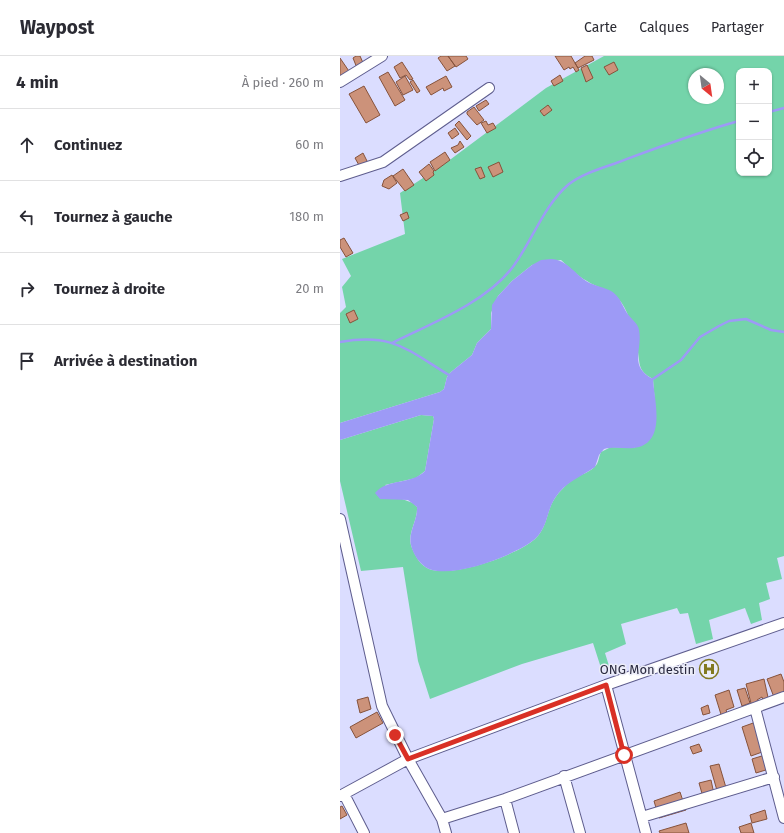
<!DOCTYPE html>
<html lang="fr">
<meta charset="utf-8">
<style>
body{margin:0;font-family:"Fira Sans",sans-serif;background:#f2f2f3;color:#2b2b33}
.controls{position:absolute;right:12px;top:12px;display:grid;overflow:hidden;border-radius:8px;box-shadow:0 1px 3px #0004}
.controls button{width:36px;height:36px;display:grid;place-items:center;padding:0;border:0;border-bottom:1px solid #e1e1e2;background:#fff;color:#2b2b33;font:20px sans-serif}
.compass{position:absolute;left:348px;top:12px;width:36px;height:36px;border-radius:50%;background:#fff;box-shadow:0 1px 3px #0004;rotate:151deg}
.stop{position:absolute;width:12px;height:12px;margin:-9px;border:3px solid #d93025;border-radius:50%;background:#fff}
.stop.end{background:#d93025;border-color:#fff;box-shadow:0 1px 4px #0008}
.list{margin:0;padding:0;list-style:none}
h2{display:flex;justify-content:space-between;align-items:center;height:52px;margin:0;padding:0 16px;font-size:17px}
h2 small{font-size:13px;font-weight:400;color:#7c7c81}
.list li{display:grid;grid-template-columns:26px 1fr auto;gap:12px;align-items:center;box-sizing:border-box;height:72px;padding:0 16px;border-top:1px solid #e1e1e2}
.list b{display:block;font-size:15px;white-space:nowrap}
.list em{font-size:13px;font-style:normal;color:#7c7c81}
.icon{flex:none;width:22px;height:22px;fill:none;stroke:currentColor;stroke-width:2;stroke-linecap:round;stroke-linejoin:round}
.map{position:relative;flex:none;width:444px;height:777px;overflow:hidden}
header{display:flex;align-items:center;gap:24px;box-sizing:border-box;height:56px;padding:0 20px;background:#fff;border-bottom:1px solid #e1e1e2}
header strong{font-size:19px}
nav{display:flex;gap:22px;margin-inline-start:auto;font-size:14px}
main{display:flex}
aside{flex:1;background:#fff}
.map>svg:first-child{display:block}
.green{fill:#74d4aa;fill-rule:evenodd}
.water{fill:#9d9af6}
.lines{fill:none;stroke-linecap:round;stroke-linejoin:round}
.stream{stroke:#9d9af6;stroke-width:2.5}
.building{fill:#cc927a;stroke:#86523b}
.minor-casing{stroke:#5e5d8e;stroke-width:12}
.minor{stroke:#fff;stroke-width:10}
.route{stroke:#d93025;stroke-width:5}
.labels{text-anchor:middle;stroke-width:3;stroke-linejoin:round;paint-order:stroke}
.poi-label{font-size:13px;fill:#2a2a40;stroke:#ebecf8;text-anchor:end}
</style>
<header>
<strong>Waypost</strong>
<nav><a>Carte</a><a>Calques</a><a>Partager</a></nav>
</header>
<main>
<aside>
<h2>4 min<small>À pied · 260 m</small></h2>
<ul class="list">
<li><svg class="icon" aria-label="ahead" viewBox="0 0 24 24"><path d="M12 20V5M6 11l6-6 6 6"/></svg><div><b>Continuez</b></div><em>60 m</em></li>
<li><svg class="icon" aria-label="left" viewBox="0 0 24 24"><path d="M17 20v-9H6M10 6l-5 5 5 5"/></svg><div><b>Tournez à gauche</b></div><em>180 m</em></li>
<li><svg class="icon" aria-label="right" viewBox="0 0 24 24"><path d="M7 20v-9h11M14 6l5 5-5 5"/></svg><div><b>Tournez à droite</b></div><em>20 m</em></li>
<li><svg class="icon" aria-label="arrive" viewBox="0 0 24 24"><path d="M6 21V4h12l-3 4 3 4H6"/></svg><div><b>Arrivée à destination</b></div></li>
</ul>
</aside>
<div class="map">
<svg width="444" height="777" viewBox="0 0 444 777">
<rect width="100%" height="100%" fill="#dbddff"/>
<!-- green -->
<path class="green" d="M 264,0 L 444,0 L 444,500 L 437,502 L 442,523 L 426,527 L 430,543 L 419,547 L 422,564 L 411,568 L 405,552 L 369,564 L 373,583 L 356,588 L 348,557 L 340,558 L 337,552 L 281,568 L 286,588 L 265,597 L 269,610 L 261,612 L 253,587 L 182,608 L 90,643 L 78,605 L 63,511 L 21,515 L 0,425 L 0,384 L 81,359 L 93,360 L 94,363 L 85,415 L 76,422 L 45,429 L 62,443 L 73,447 L 77,451 C 78,465 66,478 72,492 C 75,500 81,510 89,513 C 113,522 177,499 195,483 C 208,471 206,455 215,442 C 219,436 226,429 232,424 C 239,419 252,416 257,408 C 259,404 259,400 261,396 L 271,391 L 294,392 L 316,360 L 313,323 C 296,314 301,307 297,292 C 294,277 290,259 281,246 C 272,233 259,233 247,225 C 237,220 229,211 221,204 L 192,209 L 172,225 L 158,240 L 151,257 L 151,273 L 137,287 L 132,299 L 111,316 L 107,321 L 104,333 L 100,336 L 0,367 L 0,257 L 6,251 L 2,231 L 11,220 L 2,203 L 65,178 L 60,137 L 103,109 L 206,32 ZM 399,15 L 429,15 L 429,117 L 399,117 ZM 354,18 L 378,18 L 378,42 L 354,42 Z"/>
<!-- water -->
<path class="water" d="M 211,203 C 227,204 233,216 246,225 C 255,231 269,231 276,239 C 281,244 283,251 287,257 C 291,263 298,267 299,274 C 303,294 288,310 313,323 C 314,343 326,383 299,391 C 288,394 276,390 264,393 L 259,399 L 255,411 C 241,421 225,426 215,442 C 206,456 208,471 195,483 C 176,499 113,523 89,513 C 80,509 73,498 71,489 C 68,476 78,464 77,451 L 68,444 L 40,443 L 35,437 C 48,422 71,429 85,415 L 94,363 L 93,360 L 81,359 L 0,384 L 0,367 L 100,336 L 104,333 L 107,321 L 111,316 L 132,299 L 137,287 L 151,273 L 152,249 L 158,240 L 172,225 L 192,209 L 201,204 Z"/>
<g class="lines">
<!-- stream -->
<path class="stream" d="M 429,56 L 444,52
M 0,286 C 53,277 66,293 109,319
M 52,287 C 90,268 145,247 172,212 C 192,186 203,150 229,128 C 243,117 263,112 279,106 C 319,91 358,76 399,65
M 313,323 L 341,304 L 360,281 L 379,270 L 389,265 L 406,263 L 431,274 L 444,276"/>
</g>
<!-- building -->
<path class="building" d="M 16,0 L 20,0 L 24,9 L 17,12 L 13,2 Z
M 101,0 L 108,0 L 115,10 L 107,15 L 98,2 Z
M 108,0 L 126,0 L 128,3 L 116,11 Z
M 215,0 L 231,0 L 239,14 L 236,16 L 233,11 L 230,13 L 229,11 L 224,14 Z
M 245,0 L 252,0 L 254,4 L 238,12 L 235,7 Z
M 0,2 L 13,21 L 0,23 Z
M 62,6 L 73,23 L 70,24 L 66,19 L 60,22 L 54,11 Z
M 274,6 L 278,14 L 269,19 L 264,11 Z
M 247,9 L 253,22 L 246,26 L 241,12 Z
M 48,16 L 65,44 L 55,50 L 39,21 Z
M 220,19 L 223,25 L 214,30 L 211,25 Z
M 65,20 L 73,34 L 63,39 L 56,26 Z
M 106,20 L 112,31 L 104,35 L 103,32 L 91,39 L 86,31 Z
M 73,24 L 80,35 L 77,37 L 70,26 Z
M 24,30 L 40,59 L 26,67 L 9,38 Z
M 146,44 L 149,48 L 139,55 L 136,50 Z
M 208,49 L 212,54 L 204,60 L 200,55 Z
M 134,51 L 144,64 L 137,69 L 127,58 L 127,56 Z
M 119,65 L 131,80 L 127,84 L 115,69 Z
M 146,65 L 148,69 L 153,67 L 156,72 L 147,77 L 141,67 Z
M 115,72 L 119,78 L 112,83 L 108,77 Z
M 120,85 L 124,91 L 115,97 L 111,92 L 118,89 Z
M 105,96 L 110,104 L 95,115 L 90,106 Z
M 23,97 L 28,107 L 20,111 L 15,102 Z
M 159,106 L 163,116 L 153,121 L 148,111 Z
M 89,108 L 94,115 L 93,116 L 94,119 L 86,125 L 79,116 Z
M 141,111 L 145,121 L 140,123 L 135,113 Z
M 63,113 L 74,129 L 65,135 L 53,120 Z
M 52,119 L 57,127 L 49,133 L 42,130 L 44,124 Z
M 67,156 L 69,162 L 63,165 L 60,159 Z
M 4,182 L 13,197 L 6,201 L 0,191 L 0,184 Z
M 14,254 L 18,263 L 10,267 L 6,258 Z
M 441,618 L 444,626 L 444,646 L 437,649 L 427,623 Z
M 424,623 L 429,646 L 424,648 L 422,641 L 417,644 L 419,649 L 412,651 L 406,628 Z
M 405,632 L 410,647 L 402,650 L 397,634 Z
M 389,634 L 394,651 L 386,654 L 389,663 L 383,665 L 375,639 Z
M 28,641 L 31,653 L 20,657 L 17,644 Z
M 368,649 L 370,657 L 363,659 L 361,652 Z
M 37,656 L 43,667 L 16,682 L 10,671 Z
M 416,666 L 425,695 L 411,700 L 402,671 Z
M 359,688 L 362,695 L 353,698 L 350,691 Z
M 425,699 L 429,713 L 416,717 L 412,703 Z
M 379,708 L 387,735 L 378,738 L 370,710 Z
M 371,724 L 374,738 L 363,741 L 359,727 Z
M 340,736 L 346,754 L 319,762 L 314,745 Z
M 2,750 L 7,759 L 0,763 L 0,751 Z
M 425,754 L 427,763 L 412,767 L 410,759 Z
M 346,767 L 349,777 L 320,777 L 319,775 Z
M 411,767 L 414,777 L 401,777 L 399,771 Z"/>
<g class="lines">
<!-- minor casing -->
<g class="minor-casing">
<path id="minor" d="M 0,26 L 42,0
M 0,120 L 43,106 L 149,32
M 0,463 L 42,650 L 68,703 L 102,763 L 106,777
M 266,629 L 306,777
M 415,652 L 444,762
M 224,720 L 240,777
M 4,738 L 24,777
M 0,740 L 68,703 L 266,629 L 444,567
M 165,743 L 174,777
M 302,761 L 434,721
M 102,763 L 165,743 L 444,641"/>
</g>
<!-- minor -->
<use href="#minor" class="minor"/>
</g>
<g class="lines">
<!-- route -->
<path class="route" d="M 55,679 L 68,703 L 266,629 L 284,699"/>
</g>
<!-- icons -->
<defs>
<g id="hospital-ring" transform="scale(1)"><circle r="9.5" fill="#ebecf8" stroke="#82791f" stroke-width="1.5"/><path d="M-5-5h3v3.5h4V-5h3V5h-3V1.5h-4V5h-3Z" fill="#82791f"/></g>
</defs>
<g fill-rule="evenodd">
<use href="#hospital-ring" x="369" y="613"/>
</g>
<g class="labels">
<!-- poi labels -->
<g class="poi-label">
<text x="355" y="618">ONG Mon destin</text>
</g>
</g>
</svg>
<div class="controls">
<button>+</button>
<button>−</button>
<button><svg class="icon" aria-label="locate" viewBox="0 0 24 24"><circle cx="12" cy="12" r="6"/><path d="M12 2v4M12 18v4M2 12h4M18 12h4"/></svg></button>
</div>
<svg class="compass" viewBox="-18 -18 36 36"><path d="M0-13l5 13h-10z" fill="#e53935"/><path d="M0 13l5-13h-10z" fill="#7c7c81"/></svg>
<div class="stop" style="left:284px;top:699px"></div>
<div class="stop end" style="left:55px;top:679px"></div>
</div>
</main>
